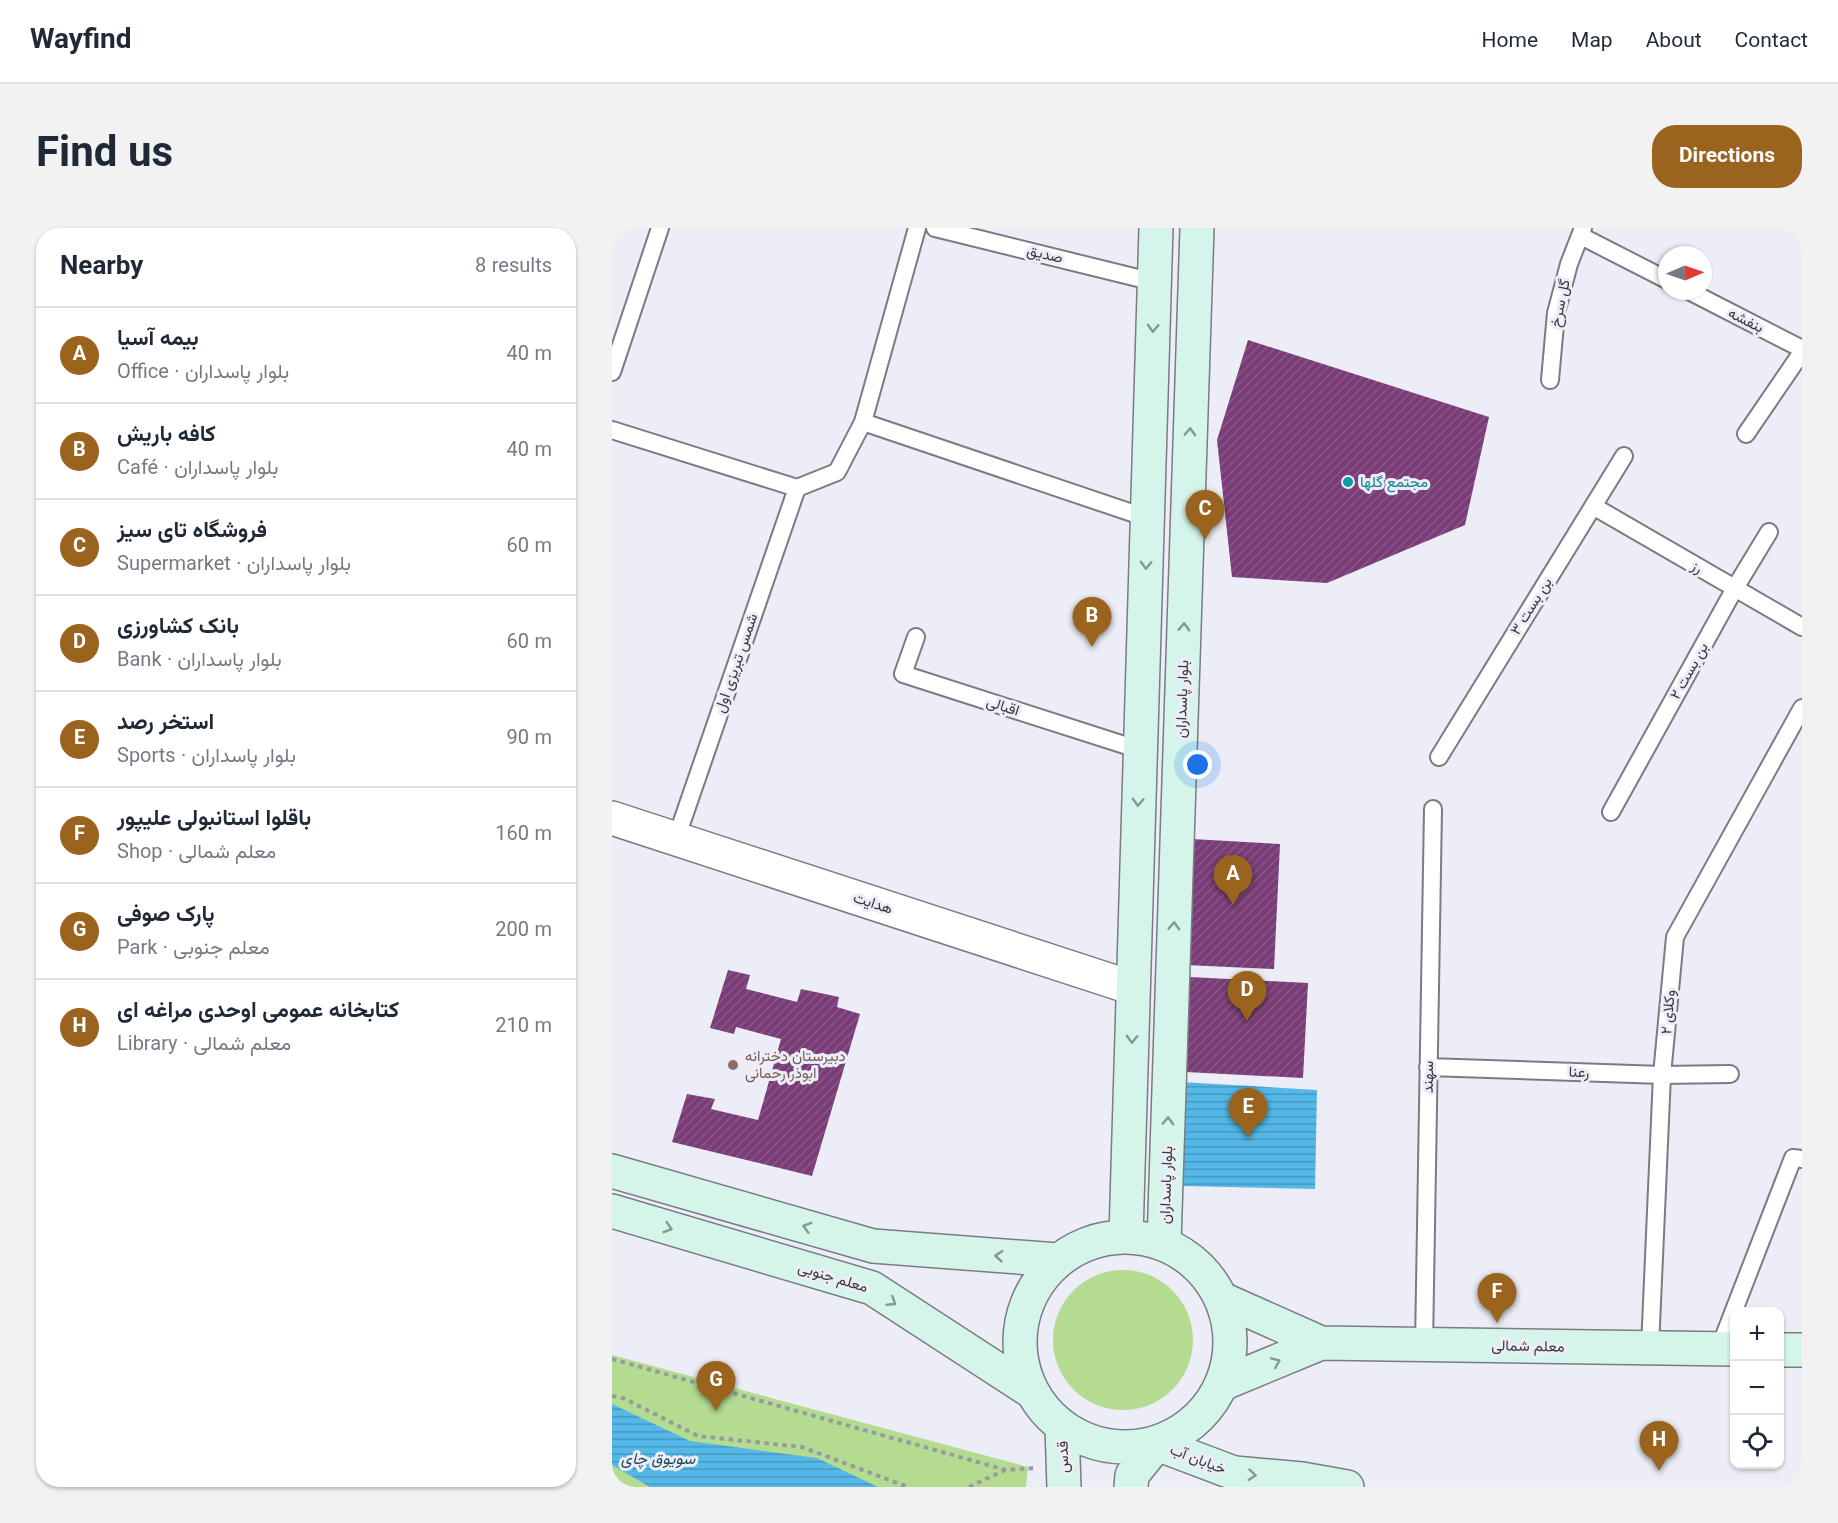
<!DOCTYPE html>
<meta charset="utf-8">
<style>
body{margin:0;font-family:Georgia,Vazirmatn,serif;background:#f2f2f3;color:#1f2937}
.controls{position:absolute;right:18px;bottom:18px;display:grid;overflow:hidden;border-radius:12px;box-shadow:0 2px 4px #0004}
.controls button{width:54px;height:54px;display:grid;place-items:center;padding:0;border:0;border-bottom:2px solid #e0e1e3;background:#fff;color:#1f2937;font:30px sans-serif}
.compass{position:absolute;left:1046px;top:18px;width:54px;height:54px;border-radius:50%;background:#fff;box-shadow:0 2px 4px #0004;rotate:88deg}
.you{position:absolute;left:586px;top:537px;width:21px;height:21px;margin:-15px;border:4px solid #fff;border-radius:50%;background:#1a73e8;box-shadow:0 0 0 9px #1a73e833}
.badge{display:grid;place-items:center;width:39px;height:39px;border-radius:50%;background:#9a631e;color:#fff;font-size:20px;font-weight:700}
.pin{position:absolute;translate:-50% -50px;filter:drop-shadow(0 2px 3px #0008)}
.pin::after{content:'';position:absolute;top:32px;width:21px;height:18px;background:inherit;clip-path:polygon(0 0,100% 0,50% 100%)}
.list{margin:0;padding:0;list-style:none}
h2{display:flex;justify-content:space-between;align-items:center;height:78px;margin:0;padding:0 24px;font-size:26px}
h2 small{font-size:20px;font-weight:400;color:#747a83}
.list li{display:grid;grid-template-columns:39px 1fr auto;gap:18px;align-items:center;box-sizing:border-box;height:96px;padding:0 24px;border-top:2px solid #e0e1e3}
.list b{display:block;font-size:22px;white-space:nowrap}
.list p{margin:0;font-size:20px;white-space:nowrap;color:#747a83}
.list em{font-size:20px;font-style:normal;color:#747a83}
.icon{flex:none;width:33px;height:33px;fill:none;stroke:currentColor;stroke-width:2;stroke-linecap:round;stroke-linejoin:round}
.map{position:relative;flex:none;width:1190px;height:1259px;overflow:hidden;border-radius:24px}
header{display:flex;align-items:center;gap:36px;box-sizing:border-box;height:84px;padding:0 30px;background:#fff;border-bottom:2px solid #e0e1e3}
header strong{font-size:28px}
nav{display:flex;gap:33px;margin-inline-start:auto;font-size:21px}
.intro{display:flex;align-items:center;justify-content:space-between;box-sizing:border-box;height:144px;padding:0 36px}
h1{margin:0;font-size:42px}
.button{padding:15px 27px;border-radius:24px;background:#9a631e;color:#fff;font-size:21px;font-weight:700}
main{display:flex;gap:36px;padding:0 36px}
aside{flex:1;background:#fff;border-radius:24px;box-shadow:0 2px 4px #0004}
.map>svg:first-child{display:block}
.green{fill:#b3dc90}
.water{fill:url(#water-rules)}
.building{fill:url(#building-hatch)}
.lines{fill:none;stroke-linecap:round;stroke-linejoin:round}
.lane-casing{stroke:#7a7b83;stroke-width:20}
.street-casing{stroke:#7a7b83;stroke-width:36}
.secondary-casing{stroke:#7a7b83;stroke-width:36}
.path{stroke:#999aa1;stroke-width:4;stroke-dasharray:4.5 4.5;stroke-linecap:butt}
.lane{stroke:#fff;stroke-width:16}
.street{stroke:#fff;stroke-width:33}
.secondary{stroke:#d5f5eb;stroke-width:33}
.oneway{stroke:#869794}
.culture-dot{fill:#0f9aa8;stroke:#ecedf6;stroke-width:2}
.education-dot{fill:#8d6e63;stroke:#ecedf6;stroke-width:2}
.labels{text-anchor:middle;stroke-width:6;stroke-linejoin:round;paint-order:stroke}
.street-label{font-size:15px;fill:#38393c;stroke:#ecedf6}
.culture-label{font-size:15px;fill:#0d838f;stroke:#ecedf6;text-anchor:start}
.education-label{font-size:15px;fill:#785e54;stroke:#ecedf6;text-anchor:start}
.water-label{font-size:16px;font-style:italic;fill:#1e495d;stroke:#ecedf6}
</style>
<header>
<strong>Wayfind</strong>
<nav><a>Home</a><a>Map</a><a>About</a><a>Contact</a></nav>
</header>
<div class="intro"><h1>Find us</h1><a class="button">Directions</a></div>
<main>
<aside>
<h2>Nearby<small>8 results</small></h2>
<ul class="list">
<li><span class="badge">A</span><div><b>بیمه آسیا</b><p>Office · بلوار پاسداران</p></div><em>40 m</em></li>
<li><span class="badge">B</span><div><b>کافه باریش</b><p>Café · بلوار پاسداران</p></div><em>40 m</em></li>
<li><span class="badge">C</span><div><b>فروشگاه تای سیز</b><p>Supermarket · بلوار پاسداران</p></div><em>60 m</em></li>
<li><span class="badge">D</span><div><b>بانک کشاورزی</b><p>Bank · بلوار پاسداران</p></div><em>60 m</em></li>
<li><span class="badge">E</span><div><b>استخر رصد</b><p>Sports · بلوار پاسداران</p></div><em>90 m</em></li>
<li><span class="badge">F</span><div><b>باقلوا استانبولی علیپور</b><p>Shop · معلم شمالی</p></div><em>160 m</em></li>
<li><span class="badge">G</span><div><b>پارک صوفی</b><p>Park · معلم جنوبی</p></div><em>200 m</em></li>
<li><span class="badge">H</span><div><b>کتابخانه عمومی اوحدی مراغه ای</b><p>Library · معلم شمالی</p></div><em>210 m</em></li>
</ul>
</aside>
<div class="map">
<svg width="1190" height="1259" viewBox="0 0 1190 1259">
<defs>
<pattern id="water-rules" width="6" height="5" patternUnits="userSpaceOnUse" patternTransform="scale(1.5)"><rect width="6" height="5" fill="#54b9e8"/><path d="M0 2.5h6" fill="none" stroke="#4797bd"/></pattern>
<pattern id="building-hatch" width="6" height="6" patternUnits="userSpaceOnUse" patternTransform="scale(1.5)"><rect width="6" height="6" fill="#7a3d77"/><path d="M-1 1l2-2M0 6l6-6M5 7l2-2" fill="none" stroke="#895886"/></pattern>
</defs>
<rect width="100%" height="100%" fill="#ecedf6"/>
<!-- green -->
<path class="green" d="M441 1112a70 70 0 1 1 140 0a70 70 0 1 1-140 0Z
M 0,1127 L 416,1239 L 414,1259 L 0,1259 Z"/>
<!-- water -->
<path class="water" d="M 569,854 L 705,862 L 703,961 L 569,958 Z
M 0,1176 L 78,1213 L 205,1230 L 266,1259 L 38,1259 L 0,1237 Z"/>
<!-- building -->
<path class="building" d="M 636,112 L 877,189 L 853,297 L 715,355 L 620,349 L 605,212 Z
M 580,611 L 668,616 L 662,741 L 574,737 Z
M 116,742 L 138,747 L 134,761 L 185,774 L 189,761 L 227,769 L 225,779 L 248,786 L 200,948 L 60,914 L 75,866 L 103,871 L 99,881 L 146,892 L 169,811 L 124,799 L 122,806 L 98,800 Z
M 578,749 L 696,755 L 691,850 L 574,844 Z"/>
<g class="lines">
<!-- lane casing -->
<g class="lane-casing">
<path id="lane" d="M 323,0 L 542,54
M 969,8 L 1055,52
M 1077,63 L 1190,121
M 0,144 L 48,0
M 938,152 L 944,85 L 957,36 L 971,0
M 251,194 L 535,290
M 0,202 L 185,260 L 225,244 L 251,194 L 305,0
M 1134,206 L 1190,124
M 981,278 L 1190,399
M 304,409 L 291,446 L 528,522
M 827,529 L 1012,228
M 999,584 L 1123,360 L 1157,304
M 64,611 L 185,260
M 816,839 L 1050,847 L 1118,846
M 812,1117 L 821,581
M 1038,1120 L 1050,847 L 1063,709 L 1190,480
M 1107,1121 L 1181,930 L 1190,931"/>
</g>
<!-- street casing -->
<g class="street-casing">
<path id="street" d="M 0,590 L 521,760"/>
</g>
<!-- secondary casing -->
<g class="secondary-casing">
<path id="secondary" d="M 0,943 L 261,1018 L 445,1032
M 0,983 L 260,1060 L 420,1164
M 514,1008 L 544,0
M408 1114a105 105 0 1 1 210 0a105 105 0 1 1-210 0Z
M 552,1015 L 585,0
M 709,1115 L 1122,1121
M 1168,1122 L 1190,1122
M 610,1156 L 709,1115 L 610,1071
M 450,1199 L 452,1259
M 519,1259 L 520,1247 L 545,1216 L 622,1245 L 690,1251 L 735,1259"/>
</g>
<!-- path -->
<path class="path" d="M 0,1131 L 394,1242 L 423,1240
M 0,1168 L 11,1170 L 86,1208 L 190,1219 L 296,1259
M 357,1259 L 393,1242"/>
<!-- lane -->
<use href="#lane" class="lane"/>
<!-- street -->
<use href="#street" class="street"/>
<!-- secondary -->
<use href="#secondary" class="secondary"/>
</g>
<!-- one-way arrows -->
<defs><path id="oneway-chevron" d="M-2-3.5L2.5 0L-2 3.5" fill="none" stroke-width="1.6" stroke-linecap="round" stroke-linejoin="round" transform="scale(1.5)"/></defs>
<g class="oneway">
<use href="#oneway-chevron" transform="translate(541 100) rotate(92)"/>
<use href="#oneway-chevron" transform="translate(578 204) rotate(-88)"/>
<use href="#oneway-chevron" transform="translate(534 337) rotate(92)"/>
<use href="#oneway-chevron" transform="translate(572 399) rotate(-88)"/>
<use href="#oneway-chevron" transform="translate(526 574) rotate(92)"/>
<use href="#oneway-chevron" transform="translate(562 698) rotate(-88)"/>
<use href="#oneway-chevron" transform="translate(520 811) rotate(92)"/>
<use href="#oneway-chevron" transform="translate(556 893) rotate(-88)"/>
<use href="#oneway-chevron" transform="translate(195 999) rotate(-164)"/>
<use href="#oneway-chevron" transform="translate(56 1000) rotate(17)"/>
<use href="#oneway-chevron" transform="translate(387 1028) rotate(-176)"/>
<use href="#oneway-chevron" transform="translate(280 1074) rotate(33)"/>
<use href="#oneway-chevron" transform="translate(664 1134) rotate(-23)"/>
<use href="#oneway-chevron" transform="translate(640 1247) rotate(5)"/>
</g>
<!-- markers -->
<circle class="culture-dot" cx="736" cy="254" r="6"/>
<circle class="education-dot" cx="121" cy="837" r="6"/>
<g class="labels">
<!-- street labels -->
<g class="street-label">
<text transform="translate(433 26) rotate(13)" y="5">صدیق</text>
<text transform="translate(948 75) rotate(-78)" y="5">گل سرخ</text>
<text transform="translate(1134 92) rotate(27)" y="5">بنفشه</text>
<text transform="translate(1085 339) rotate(30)" y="5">رز</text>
<text transform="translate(919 378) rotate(-58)" y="5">بن بست ۳</text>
<text transform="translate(124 435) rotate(-71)" y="5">شمس تبریزی اول</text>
<text transform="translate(1077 443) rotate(-61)" y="5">بن بست ۲</text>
<text transform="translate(570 471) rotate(-88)" y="5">بلوار پاسداران</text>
<text transform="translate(391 478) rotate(18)" y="5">اقبالی</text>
<text transform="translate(261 675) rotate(18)" y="5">هدایت</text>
<text transform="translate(1056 784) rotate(-85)" y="5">وکلای ۲</text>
<text transform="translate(967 844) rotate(2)" y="5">رعنا</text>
<text transform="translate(816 849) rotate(-89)" y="5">سهند</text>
<text transform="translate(554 957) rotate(-88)" y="5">بلوار پاسداران</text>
<text transform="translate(221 1049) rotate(17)" y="5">معلم جنوبی</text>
<text transform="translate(916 1118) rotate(1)" y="5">معلم شمالی</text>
<text transform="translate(451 1229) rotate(-92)" y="5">قدس</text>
<text transform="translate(586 1231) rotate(21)" y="5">خیابان آب</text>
</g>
<!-- culture labels -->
<g class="culture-label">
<text x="748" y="259">مجتمع گلها</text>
</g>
<!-- education labels -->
<g class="education-label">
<text x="133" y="833">دبیرستان دخترانه<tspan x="133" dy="17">ابوذر رحمانی</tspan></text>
</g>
<!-- water labels -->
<g class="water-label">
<text x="46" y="1236">سویوق چای</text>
</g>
</g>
</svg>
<div class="controls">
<button>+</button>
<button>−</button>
<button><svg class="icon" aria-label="locate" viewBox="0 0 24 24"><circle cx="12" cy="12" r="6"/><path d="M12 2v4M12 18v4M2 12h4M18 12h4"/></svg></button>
</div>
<svg class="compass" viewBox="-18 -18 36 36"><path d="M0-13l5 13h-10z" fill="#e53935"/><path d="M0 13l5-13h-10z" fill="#747a83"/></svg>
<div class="you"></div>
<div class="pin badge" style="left:621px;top:677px">A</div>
<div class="pin badge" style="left:480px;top:419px">B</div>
<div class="pin badge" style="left:593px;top:312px">C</div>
<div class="pin badge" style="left:635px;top:793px">D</div>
<div class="pin badge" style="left:636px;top:910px">E</div>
<div class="pin badge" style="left:885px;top:1095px">F</div>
<div class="pin badge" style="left:104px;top:1183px">G</div>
<div class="pin badge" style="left:1047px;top:1243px">H</div>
</div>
</main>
